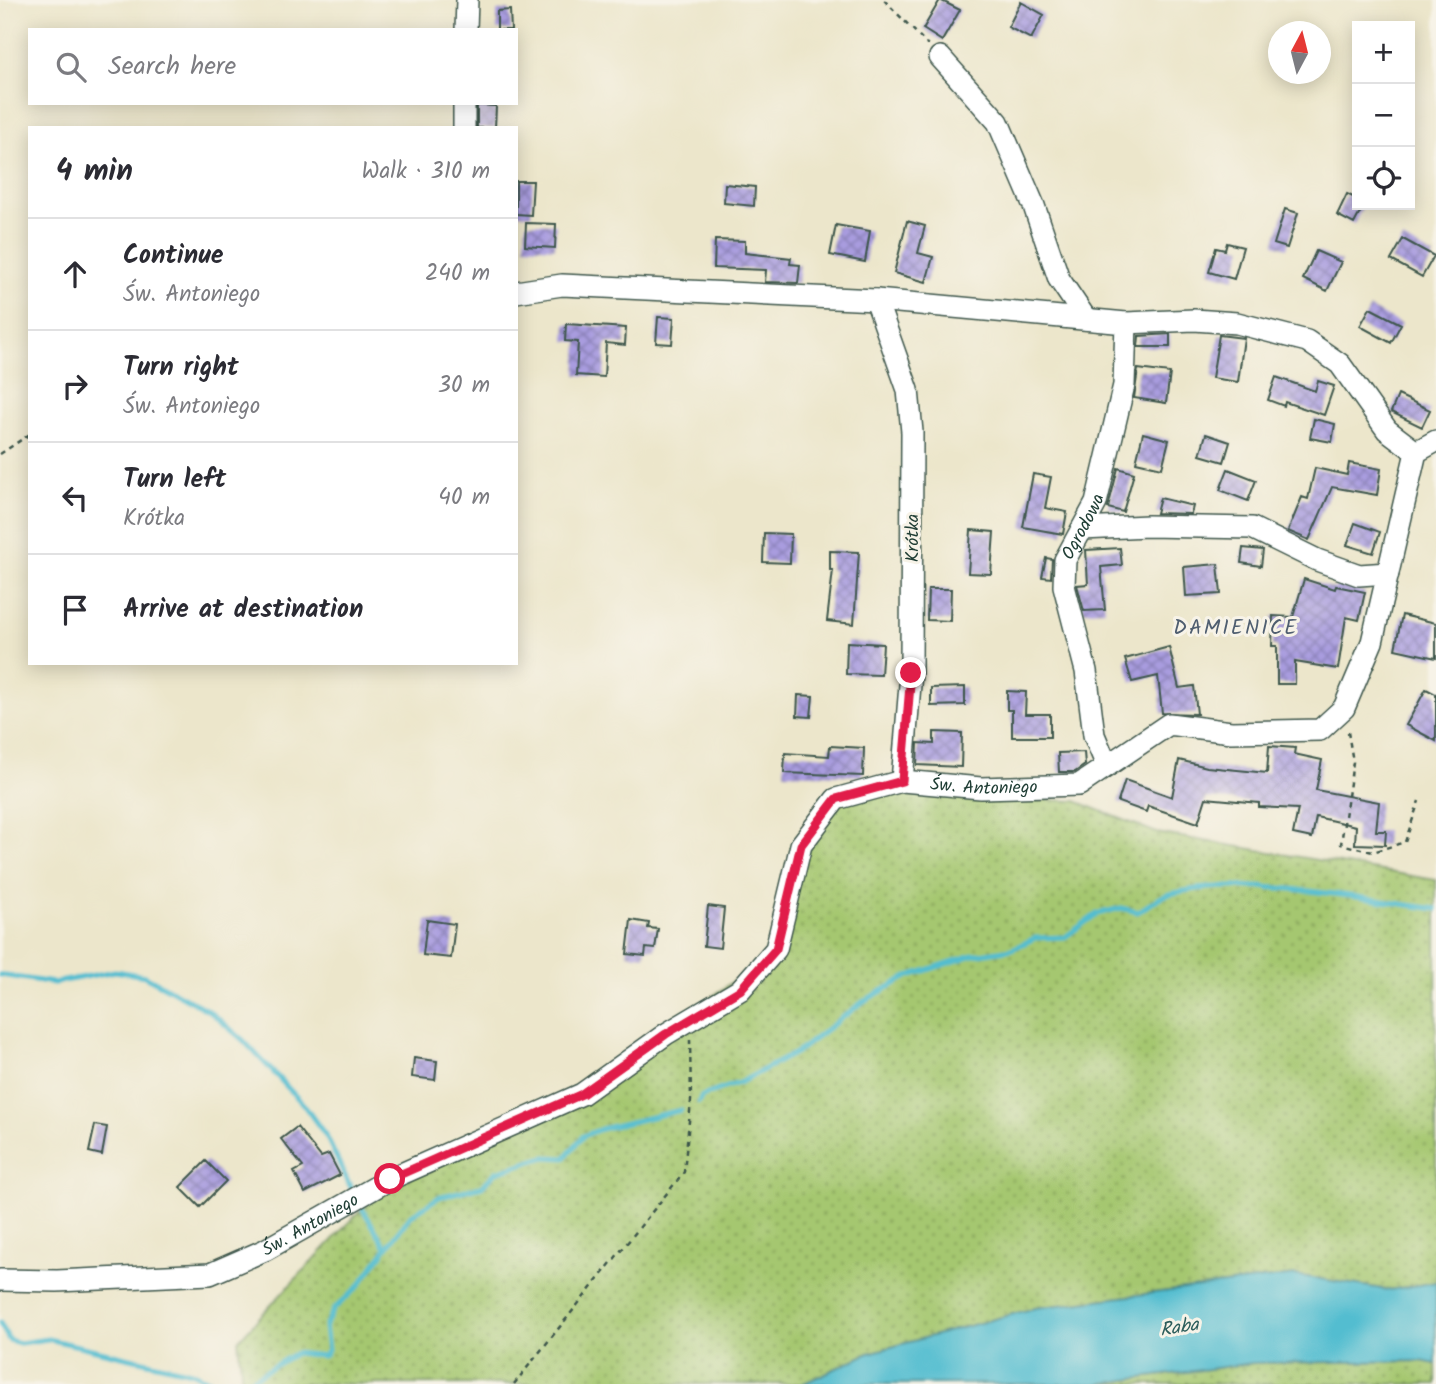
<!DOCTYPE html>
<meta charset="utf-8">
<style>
body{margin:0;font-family:Kalam,sans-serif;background:#f7f7f7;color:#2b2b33}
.controls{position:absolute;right:21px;top:21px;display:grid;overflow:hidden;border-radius:0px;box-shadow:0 4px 18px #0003}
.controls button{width:63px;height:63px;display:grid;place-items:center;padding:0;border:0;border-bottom:2px solid #e1e1e2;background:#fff;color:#2b2b33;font:35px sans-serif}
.compass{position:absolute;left:1268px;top:21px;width:63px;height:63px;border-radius:50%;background:#fff;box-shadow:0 4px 18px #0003;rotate:7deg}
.stop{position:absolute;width:21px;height:21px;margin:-16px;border:5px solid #e11d48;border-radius:50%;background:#fff}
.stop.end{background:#e11d48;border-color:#fff;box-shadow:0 2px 7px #0008}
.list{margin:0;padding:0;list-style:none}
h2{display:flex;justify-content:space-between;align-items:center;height:91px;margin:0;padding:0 28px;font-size:30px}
h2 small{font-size:23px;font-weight:400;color:#7c7c81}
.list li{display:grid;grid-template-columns:46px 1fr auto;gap:21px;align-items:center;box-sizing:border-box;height:112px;padding:0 28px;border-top:2px solid #e1e1e2}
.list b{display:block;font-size:26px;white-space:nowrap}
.list p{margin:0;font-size:23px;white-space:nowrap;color:#7c7c81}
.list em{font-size:23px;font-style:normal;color:#7c7c81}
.icon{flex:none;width:38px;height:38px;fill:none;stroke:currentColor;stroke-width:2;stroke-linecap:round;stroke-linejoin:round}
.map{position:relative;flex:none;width:1436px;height:1384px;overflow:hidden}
.search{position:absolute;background:#fff;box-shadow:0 4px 18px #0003;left:28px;top:28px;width:490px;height:77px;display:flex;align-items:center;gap:18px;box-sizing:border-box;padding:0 24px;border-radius:0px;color:#7c7c81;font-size:26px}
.panel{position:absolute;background:#fff;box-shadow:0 4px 18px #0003;left:28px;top:126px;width:490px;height:539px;border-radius:0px}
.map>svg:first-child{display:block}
.grass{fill:url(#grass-dots);stroke:#628252;stroke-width:2}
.water{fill:#53bdd0;stroke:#397d82;stroke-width:2}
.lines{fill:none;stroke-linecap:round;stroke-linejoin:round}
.stream{stroke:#53bdd0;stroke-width:5}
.building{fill:url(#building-cross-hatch)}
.minor-casing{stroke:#3e564b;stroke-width:24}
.path{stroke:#3e564b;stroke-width:2.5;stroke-dasharray:5 5;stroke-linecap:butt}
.minor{stroke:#fff;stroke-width:21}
.route{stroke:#e11d48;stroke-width:9}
.labels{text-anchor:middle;stroke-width:6;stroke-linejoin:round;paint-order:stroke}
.street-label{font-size:18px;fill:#1f3d34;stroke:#f7f3e8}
.water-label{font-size:19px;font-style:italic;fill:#2c5d5b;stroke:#f7f3e8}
.quarter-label{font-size:21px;letter-spacing:2px;fill:#4f5e70;stroke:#f7f3e8}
</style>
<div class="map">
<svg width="1436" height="1384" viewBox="0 0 1436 1384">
<defs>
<pattern id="grass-dots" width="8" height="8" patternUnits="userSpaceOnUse" patternTransform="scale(1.75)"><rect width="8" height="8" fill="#a5c76f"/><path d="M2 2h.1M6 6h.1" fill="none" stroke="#86a35c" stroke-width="1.8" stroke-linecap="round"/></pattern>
<pattern id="building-cross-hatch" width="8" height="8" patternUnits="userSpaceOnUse" patternTransform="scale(1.75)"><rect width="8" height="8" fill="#a99cdf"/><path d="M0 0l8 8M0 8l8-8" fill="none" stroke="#8980b6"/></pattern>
</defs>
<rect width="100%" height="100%" fill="#f7f3e8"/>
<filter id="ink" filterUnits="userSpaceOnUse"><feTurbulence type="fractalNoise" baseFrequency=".0143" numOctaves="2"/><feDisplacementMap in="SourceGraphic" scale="14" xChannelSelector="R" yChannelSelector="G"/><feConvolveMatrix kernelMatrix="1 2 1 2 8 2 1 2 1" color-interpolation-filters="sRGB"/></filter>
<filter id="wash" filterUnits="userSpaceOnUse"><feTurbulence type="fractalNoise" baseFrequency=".00686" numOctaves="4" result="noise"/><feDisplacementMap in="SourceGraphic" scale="28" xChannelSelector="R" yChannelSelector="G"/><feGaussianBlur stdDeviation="1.57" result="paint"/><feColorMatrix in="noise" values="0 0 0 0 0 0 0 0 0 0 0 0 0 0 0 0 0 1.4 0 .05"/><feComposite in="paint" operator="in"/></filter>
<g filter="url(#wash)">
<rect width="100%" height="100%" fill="#ece6cb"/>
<!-- grass -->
<path class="grass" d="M 902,781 L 941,796 L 1076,801 L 1157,833 L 1436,880 L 1436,1282 L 1389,1290 L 1295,1275 L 1035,1308 L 869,1353 L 802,1384 L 242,1384 L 238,1340 L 390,1179 L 582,1094 L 776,949 L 801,845 L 836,799 Z
M 1421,1361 L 1436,1364 L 1436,1384 L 1096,1384 L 1253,1363 Z"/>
<!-- water -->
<path class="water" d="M 1295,1275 L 1389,1290 L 1436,1282 L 1436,1364 L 1421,1361 L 1253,1363 L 1096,1384 L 802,1384 L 869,1353 L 1035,1308 Z"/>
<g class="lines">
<!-- stream -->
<path class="stream" d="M 0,975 L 54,983 L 115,971 L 145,976 L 209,1011 L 243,1040 L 303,1104 L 326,1136 L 352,1190
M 699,1102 L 702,1096 L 741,1082 L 797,1052 L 864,1001 L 909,976 L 973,955 L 1012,949 L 1035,938 L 1065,937 L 1097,914 L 1121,908 L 1138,912 C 1147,906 1157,898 1166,895 C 1242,874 1358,898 1436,909
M 360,1205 L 386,1247
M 0,1323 L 9,1340 L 20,1343 L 48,1339 L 191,1372 L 212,1382 L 245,1383 L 296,1353 L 324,1356 L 328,1350 L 325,1326 L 334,1309 L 358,1287 L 410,1216 L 439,1197 L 482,1186 L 496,1172 L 545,1157 L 565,1158 L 583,1136 L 601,1129 L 681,1110"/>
</g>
<g id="blocks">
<!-- building -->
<path class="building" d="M 940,0 L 960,10 L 942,41 L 923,29 Z
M 1021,2 L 1044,15 L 1031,39 L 1008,27 Z
M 510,10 L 511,30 L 497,30 L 497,11 Z
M 477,105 L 496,106 L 495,128 L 477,128 Z
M 516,181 L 533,181 L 531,215 L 516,214 Z
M 725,184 L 755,187 L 754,206 L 724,203 Z
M 1347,194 L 1357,199 L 1357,205 L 1364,205 L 1354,224 L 1337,215 Z
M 1285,209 L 1298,213 L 1287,248 L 1274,244 Z
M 907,221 L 925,226 L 918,253 L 933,257 L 926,282 L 894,273 Z
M 526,223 L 556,224 L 555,248 L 525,246 Z
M 836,225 L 870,231 L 865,262 L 830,255 Z
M 1403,239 L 1434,256 L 1422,277 L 1391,260 Z
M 715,240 L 745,241 L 745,253 L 791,258 L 790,264 L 800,265 L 798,283 L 765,282 L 766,270 L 714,268 Z
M 1227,243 L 1243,247 L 1234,279 L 1209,272 L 1216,248 L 1225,250 Z
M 1316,251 L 1341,262 L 1327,291 L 1303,279 Z
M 1370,308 L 1401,324 L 1391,343 L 1360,326 Z
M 658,317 L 674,318 L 672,344 L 656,343 Z
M 566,324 L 626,328 L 625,345 L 606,343 L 604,377 L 576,375 L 578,342 L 565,341 Z
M 1170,334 L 1170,347 L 1138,347 L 1139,336 Z
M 1219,335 L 1244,338 L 1238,382 L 1212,378 Z
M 1138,369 L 1170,373 L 1166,403 L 1134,398 Z
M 1276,377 L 1315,391 L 1318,381 L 1334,386 L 1324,415 L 1285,402 L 1284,406 L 1268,400 Z
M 1398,395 L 1430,410 L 1422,427 L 1391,412 Z
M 1314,419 L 1335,424 L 1332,442 L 1310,438 Z
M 1143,433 L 1169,440 L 1162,468 L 1136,462 Z
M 1206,434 L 1230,442 L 1224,462 L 1200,455 Z
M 1349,463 L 1381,469 L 1377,495 L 1332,487 L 1309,540 L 1288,531 L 1302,497 L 1308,499 L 1315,468 L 1347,475 Z
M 1118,468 L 1134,473 L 1123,512 L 1108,508 Z
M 1228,469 L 1256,480 L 1248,501 L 1220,490 Z
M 1033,474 L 1051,477 L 1045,508 L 1067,512 L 1063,534 L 1023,527 Z
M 1160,498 L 1193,506 L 1191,514 L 1156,513 Z
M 1355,523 L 1380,532 L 1373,553 L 1347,545 Z
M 971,530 L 994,532 L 991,574 L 968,573 Z
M 764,533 L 791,534 L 790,563 L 763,562 Z
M 1120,548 L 1122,565 L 1101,567 L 1105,610 L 1084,611 L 1077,585 L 1088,584 L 1086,550 Z
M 1243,548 L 1263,550 L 1261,566 L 1241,563 Z
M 830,551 L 859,552 L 854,624 L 827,621 L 833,570 L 830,570 Z
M 1046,558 L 1052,559 L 1051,578 L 1042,577 Z
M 1218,564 L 1221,594 L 1186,596 L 1184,567 Z
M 1304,579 L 1335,589 L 1336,586 L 1365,592 L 1359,620 L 1346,617 L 1338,669 L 1295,662 L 1295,684 L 1277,684 L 1277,646 L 1272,646 L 1273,616 L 1293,617 Z
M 928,589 L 951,589 L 950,621 L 927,620 Z
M 1402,615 L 1436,623 L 1436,658 L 1395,649 Z
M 847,642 L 883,644 L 881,675 L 846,674 Z
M 1169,647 L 1179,688 L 1194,686 L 1197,714 L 1162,713 L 1158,676 L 1132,682 L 1125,659 Z
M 965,687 L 965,705 L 931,706 L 931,688 Z
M 1426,689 L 1436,694 L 1436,741 L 1406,725 Z
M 1007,691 L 1026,692 L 1025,714 L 1050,714 L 1050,737 L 1012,737 L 1012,710 L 1007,710 Z
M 798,695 L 813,696 L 811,717 L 797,716 Z
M 934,732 L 962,733 L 961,767 L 917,765 L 918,743 L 934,744 Z
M 830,746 L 864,748 L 863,776 L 784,773 L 785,753 L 829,756 Z
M 1269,746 L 1295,748 L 1294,754 L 1322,760 L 1316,790 L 1379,802 L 1376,831 L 1386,831 L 1385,845 L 1355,844 L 1356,826 L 1316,817 L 1312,838 L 1293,834 L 1298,809 L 1259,807 L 1259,803 L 1206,798 L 1198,823 L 1148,806 L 1146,812 L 1118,802 L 1125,780 L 1172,797 L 1179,760 L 1207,767 L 1267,773 Z
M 1084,752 L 1085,765 L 1075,772 L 1059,772 L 1058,753 Z
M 708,906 L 724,908 L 720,948 L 704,946 Z
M 427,920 L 455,924 L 451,958 L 423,955 Z
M 631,920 L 649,923 L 648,928 L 658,929 L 655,949 L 646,948 L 645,956 L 627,954 Z
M 414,1058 L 437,1061 L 435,1080 L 412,1077 Z
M 95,1125 L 107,1127 L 102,1155 L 89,1152 Z
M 297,1127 L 321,1157 L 329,1154 L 340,1175 L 305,1193 L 294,1172 L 303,1167 L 281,1139 Z
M 206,1161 L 226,1181 L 200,1207 L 180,1187 Z"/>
</g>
</g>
<g filter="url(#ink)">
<use href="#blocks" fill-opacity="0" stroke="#3e564b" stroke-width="2"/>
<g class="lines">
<!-- minor casing -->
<g class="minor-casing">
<g id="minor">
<path d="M 466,30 L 467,0"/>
<path d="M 940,57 L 998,122 L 1034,206 L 1059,279 L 1086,319"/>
<path d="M 464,128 L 464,103"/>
<path d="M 516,292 L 562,285 L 876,300 L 1126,323 L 1194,320 L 1237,323 L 1307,341 L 1340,364 L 1387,430 L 1416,452"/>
<path d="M 876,300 L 908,390 L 912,432 L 911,673 L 902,781"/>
<path d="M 1082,529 L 1148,526 L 1252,528 L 1317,560 L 1359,575 L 1388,573"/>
<path id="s1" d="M 1107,766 L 1094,735 L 1086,671 L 1064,586 L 1065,560 L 1096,503 L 1124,385 L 1126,323"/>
<path id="s2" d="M 0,1280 L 57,1281 L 210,1274 L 265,1250 L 390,1179 L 582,1094 L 666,1034 L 740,990 L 776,949 L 801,845 L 836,799 L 902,781 L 981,788 L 1079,785 L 1169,724 L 1231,732 L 1320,730 L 1344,708 L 1372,642 L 1416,452 L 1436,441"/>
</g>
</g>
<!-- path -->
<path class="path" d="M 884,0 L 928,45
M 0,454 L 30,434
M 1348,732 L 1353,762 L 1341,844 L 1373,852 L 1405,842 L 1419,801
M 514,1384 L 684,1172 L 691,1101 L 690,1040"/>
<!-- minor -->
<use href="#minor" class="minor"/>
</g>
</g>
<g class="lines" filter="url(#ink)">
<!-- route -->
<path class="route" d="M 390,1179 L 582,1094 L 666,1034 L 740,990 L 776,949 L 801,845 L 836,799 L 902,781 L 911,673"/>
</g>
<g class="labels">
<!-- street labels -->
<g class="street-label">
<text dy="6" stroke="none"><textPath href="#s1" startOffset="250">Ogrodowa</textPath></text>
<text transform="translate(912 538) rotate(-90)" y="6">Krótka</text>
<text dy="6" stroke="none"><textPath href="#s2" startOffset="1183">Św. Antoniego</textPath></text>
<text dy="6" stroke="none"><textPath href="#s2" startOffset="322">Św. Antoniego</textPath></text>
</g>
<!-- water labels -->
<g class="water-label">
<text transform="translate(1179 1326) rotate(-9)" y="7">Raba</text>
</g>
<!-- quarter labels -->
<g class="quarter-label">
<text x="1236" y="634">DAMIENICE</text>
</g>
</g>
</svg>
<div class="controls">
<button>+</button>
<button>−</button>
<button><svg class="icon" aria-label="locate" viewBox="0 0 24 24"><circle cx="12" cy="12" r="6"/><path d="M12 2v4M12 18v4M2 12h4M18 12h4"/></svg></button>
</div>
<svg class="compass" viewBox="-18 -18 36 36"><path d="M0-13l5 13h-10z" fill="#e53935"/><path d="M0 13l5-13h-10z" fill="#7c7c81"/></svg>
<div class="stop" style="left:390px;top:1179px"></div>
<div class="stop end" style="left:911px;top:673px"></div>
<div class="search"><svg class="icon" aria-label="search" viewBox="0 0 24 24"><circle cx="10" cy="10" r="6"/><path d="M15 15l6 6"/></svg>Search here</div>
<section class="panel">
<h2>4 min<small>Walk · 310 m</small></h2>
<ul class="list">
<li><svg class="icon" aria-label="ahead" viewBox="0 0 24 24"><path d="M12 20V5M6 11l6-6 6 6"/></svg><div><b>Continue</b><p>Św. Antoniego</p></div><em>240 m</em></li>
<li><svg class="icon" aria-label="right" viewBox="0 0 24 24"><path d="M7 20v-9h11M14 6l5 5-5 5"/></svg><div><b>Turn right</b><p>Św. Antoniego</p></div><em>30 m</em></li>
<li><svg class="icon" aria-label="left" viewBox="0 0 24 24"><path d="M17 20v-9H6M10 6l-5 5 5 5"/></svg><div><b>Turn left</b><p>Krótka</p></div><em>40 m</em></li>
<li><svg class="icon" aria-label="arrive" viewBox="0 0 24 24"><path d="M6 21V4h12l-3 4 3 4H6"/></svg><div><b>Arrive at destination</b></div></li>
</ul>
</section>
</div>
